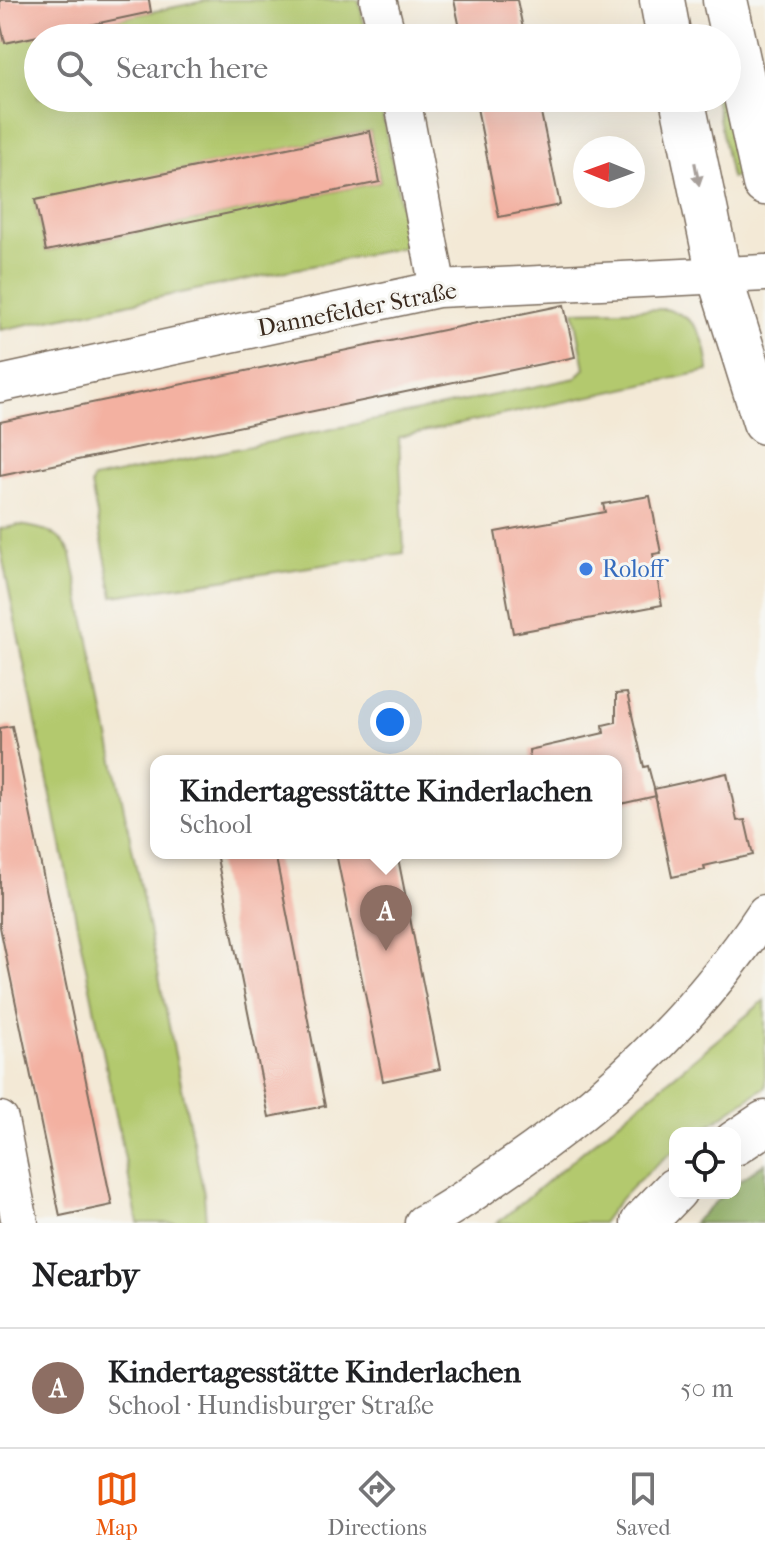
<!DOCTYPE html>
<meta charset="utf-8">
<style>
body{margin:0;font-family:"IM FELL French Canon",serif;background:#f6f6f6;color:#202124}
.controls{position:absolute;right:24px;bottom:24px;display:grid;overflow:hidden;border-radius:16px;box-shadow:0 8px 32px #0002}
.controls button{width:72px;height:72px;display:grid;place-items:center;padding:0;border:0;border-bottom:2px solid #e0e0e0;background:#fff;color:#202124;font:40px sans-serif}
.compass{position:absolute;left:573px;top:136px;width:72px;height:72px;border-radius:50%;background:#fff;box-shadow:0 8px 32px #0002;rotate:271deg}
.you{position:absolute;left:390px;top:722px;width:28px;height:28px;margin:-20px;border:6px solid #fff;border-radius:50%;background:#1a73e8;box-shadow:0 0 0 12px #1a73e833}
.badge{display:grid;place-items:center;width:52px;height:52px;border-radius:50%;background:#ea580c;color:#fff;font-size:26px;font-weight:700}
.pin{position:absolute;translate:-50% -66px;filter:drop-shadow(0 2px 4px #0008)}
.pin::after{content:'';position:absolute;top:42px;width:28px;height:24px;background:inherit;clip-path:polygon(0 0,100% 0,50% 100%)}
.popup{position:absolute;left:150px;top:755px;width:472px;height:104px;box-sizing:border-box;display:grid;place-content:center;border-radius:16px;background:#fff;filter:drop-shadow(0 2px 6px #0005);font-size:26px;white-space:nowrap;color:#757577}
.popup b{font-size:30px;color:#202124}
.popup::after{content:'';position:absolute;left:50%;top:100%;margin-left:-16px;border:16px solid transparent;border-top-color:#fff}
.list{margin:0;padding:0;list-style:none}
h2{display:flex;justify-content:space-between;align-items:center;height:104px;margin:0;padding:0 32px;font-size:34px}
h2 small{font-size:26px;font-weight:400;color:#757577}
.list li{display:grid;grid-template-columns:52px 1fr auto;gap:24px;align-items:center;box-sizing:border-box;height:120px;padding:0 32px;border-top:2px solid #e0e0e0}
.list b{display:block;font-size:30px;white-space:nowrap}
.list p{margin:0;font-size:26px;white-space:nowrap;color:#757577}
.list em{font-size:26px;font-style:normal;color:#757577}
.icon{flex:none;width:44px;height:44px;fill:none;stroke:currentColor;stroke-width:2;stroke-linecap:round;stroke-linejoin:round}
.map{position:relative;flex:none;width:765px;height:1223px;overflow:hidden}
.search{position:absolute;background:#fff;box-shadow:0 8px 32px #0002;left:24px;right:24px;top:24px;height:88px;display:flex;align-items:center;gap:20px;box-sizing:border-box;padding:0 28px;border-radius:44px;color:#757577;font-size:30px}
.sheet{height:224px;background:#fff}
nav{display:flex;justify-content:space-around;align-items:center;box-sizing:border-box;height:112px;border-top:2px solid #e0e0e0;background:#fff;font-size:22px;color:#757577}
nav a{display:grid;justify-items:center;gap:4px}
nav .on{color:#ea580c}
.map>svg:first-child{display:block}
.green{fill:#b3c96e;stroke:#777a46;stroke-width:2;fill-rule:evenodd}
.forest{fill:#8ead61;stroke:#646c40;stroke-width:2}
.building{fill:#f3b1a1}
.lines{fill:none;stroke-linecap:round;stroke-linejoin:round}
.minor-casing{stroke:#7b6d5e;stroke-width:39}
.secondary-casing{stroke:#7b6d5e;stroke-width:47}
.trunk-casing{stroke:#7b6d5e;stroke-width:47}
.minor{stroke:#fff;stroke-width:36}
.secondary{stroke:#fff;stroke-width:44}
.trunk{stroke:#fff;stroke-width:44}
.oneway{fill:#a79f9a}
.shop-dot{fill:#3f7fe0;stroke:#f6f6f2;stroke-width:3}
.labels{text-anchor:middle;stroke-width:6;stroke-linejoin:round;paint-order:stroke}
.street-label{font-size:24px;fill:#3b2a1e;stroke:#f6f6f2}
.shop-label{font-size:24px;fill:#366cbe;stroke:#f6f6f2;text-anchor:start}
</style>
<div class="map">
<svg width="765" height="1223" viewBox="0 0 765 1223">
<rect width="100%" height="100%" fill="#f6f6f2"/>
<filter id="ink" filterUnits="userSpaceOnUse"><feTurbulence type="fractalNoise" baseFrequency=".0125" numOctaves="2"/><feDisplacementMap in="SourceGraphic" scale="16" xChannelSelector="R" yChannelSelector="G"/><feConvolveMatrix kernelMatrix="1 2 1 2 8 2 1 2 1" color-interpolation-filters="sRGB"/></filter>
<filter id="wash" filterUnits="userSpaceOnUse"><feTurbulence type="fractalNoise" baseFrequency=".006" numOctaves="4" result="noise"/><feDisplacementMap in="SourceGraphic" scale="32" xChannelSelector="R" yChannelSelector="G"/><feGaussianBlur stdDeviation="1.8" result="paint"/><feColorMatrix in="noise" values="0 0 0 0 0 0 0 0 0 0 0 0 0 0 0 0 0 1.4 0 .05"/><feComposite in="paint" operator="in"/></filter>
<g filter="url(#wash)">
<rect width="100%" height="100%" fill="#f3e9d6"/>
<!-- green -->
<path class="green" d="M 209,0 L 359,0 L 367,38 L 38,38 L 38,98 L 379,98 L 409,246 L 0,330 L 0,21 L 5,42 ZM 370,131 L 380,182 L 46,251 L 35,201 Z
M 715,98 L 727,98 L 744,175 L 731,178 Z
M 665,309 C 697,316 708,341 708,371 L 399,437 L 404,553 L 113,596 L 91,485 L 93,479 L 576,378 L 585,368 L 574,311 Z
M 19,525 C 42,528 61,532 71,554 L 204,1194 L 206,1223 L 138,1223 L 0,546 L 0,529 Z
M 765,1000 L 765,1087 L 698,1133 L 675,1133 L 675,1150 C 647,1171 622,1194 602,1223 L 497,1223 Z"/>
<!-- forest -->
<path class="forest" d="M 765,1163 L 765,1223 L 693,1223 L 725,1193 L 735,1193 L 735,1184 Z"/>
<g id="blocks">
<!-- building -->
<path class="building" d="M 0,0 L 149,0 L 151,12 L 5,43 L 0,21 Z
M 454,0 L 517,0 L 525,38 L 462,38 Z
M 475,98 L 538,98 L 560,205 L 499,217 Z
M 370,131 L 380,182 L 46,251 L 35,200 Z
M 564,305 L 575,357 L 0,476 L 0,422 Z
M 650,496 L 661,553 L 653,554 L 662,605 L 513,633 L 495,532 L 605,512 L 603,504 Z
M 627,693 L 644,767 L 648,766 L 656,796 L 616,805 L 616,761 L 530,761 L 529,750 L 604,733 L 603,725 L 616,722 L 616,694 Z
M 12,726 L 112,1205 L 60,1216 L 0,927 L 0,728 Z
M 727,773 L 737,821 L 745,820 L 753,855 L 704,866 L 705,870 L 672,877 L 654,789 Z
M 216,853 L 275,853 L 325,1106 L 269,1117 Z
M 336,853 L 397,853 L 440,1069 L 383,1081 Z"/>
</g>
</g>
<g filter="url(#ink)">
<use href="#blocks" fill-opacity="0" stroke="#7b6d5e" stroke-width="2"/>
<g class="lines">
<!-- minor casing -->
<g class="minor-casing">
<path id="minor" d="M 378,0 L 388,38
M 402,98 L 438,289
M 0,384 L 438,289 L 765,273
M 0,1120 L 20,1223
M 423,1223 C 454,1208 482,1186 510,1167 C 610,1098 698,1014 765,913"/>
</g>
<!-- secondary casing -->
<g class="secondary-casing">
<path id="secondary" d="M 662,0 L 669,38
M 725,0 L 765,183
M 682,98 L 719,275 L 765,422"/>
</g>
<!-- trunk casing -->
<g class="trunk-casing">
<path id="trunk" d="M 735,1143 L 765,1123
M 643,1223 L 675,1190"/>
</g>
<!-- minor -->
<use href="#minor" class="minor"/>
<!-- secondary -->
<use href="#secondary" class="secondary"/>
<!-- trunk -->
<use href="#trunk" class="trunk"/>
</g>
<!-- one-way arrows -->
<defs><path id="oneway-solid" d="M-6-.8H1V-3.2L6.5 0L1 3.2V.8H-6Z" transform="scale(2)"/></defs>
<use class="oneway" href="#oneway-solid" transform="translate(697 174) rotate(79)"/>
</g>
<!-- markers -->
<circle class="shop-dot" cx="586" cy="569" r="8"/>
<g class="labels">
<!-- street labels -->
<g class="street-label">
<text transform="translate(357 309) rotate(-11)" y="8">Dannefelder Straße</text>
</g>
<!-- shop labels -->
<g class="shop-label">
<text x="602" y="577">Roloff</text>
</g>
</g>
</svg>
<div class="controls">
<button><svg class="icon" aria-label="locate" viewBox="0 0 24 24"><circle cx="12" cy="12" r="6"/><path d="M12 2v4M12 18v4M2 12h4M18 12h4"/></svg></button>
</div>
<svg class="compass" viewBox="-18 -18 36 36"><path d="M0-13l5 13h-10z" fill="#e53935"/><path d="M0 13l5-13h-10z" fill="#757577"/></svg>
<div class="you"></div>
<div class="pin badge" style="left:386px;top:951px;background:#8d6e63">A</div>
<div class="popup"><b>Kindertagesstätte Kinderlachen</b>School</div>
<div class="search"><svg class="icon" aria-label="search" viewBox="0 0 24 24"><circle cx="10" cy="10" r="6"/><path d="M15 15l6 6"/></svg>Search here</div>
</div>
<section class="sheet">
<h2>Nearby<small></small></h2>
<ul class="list">
<li><span class="badge" style="background:#8d6e63">A</span><div><b>Kindertagesstätte Kinderlachen</b><p>School · Hundisburger Straße</p></div><em>50 m</em></li>
</ul>
</section>
<nav>
<a class="on"><svg class="icon" aria-label="map" viewBox="0 0 24 24"><path d="M3 6l6-2 6 2 6-2v14l-6 2-6-2-6 2zM9 4v14M15 6v14"/></svg>Map</a>
<a><svg class="icon" aria-label="directions" viewBox="0 0 24 24"><path d="M12 3l9 9-9 9-9-9zM9 14v-3h6M13 9l2 2-2 2"/></svg>Directions</a>
<a><svg class="icon" aria-label="saved" viewBox="0 0 24 24"><path d="M7 4h10v16l-5-4-5 4z"/></svg>Saved</a>
</nav>
